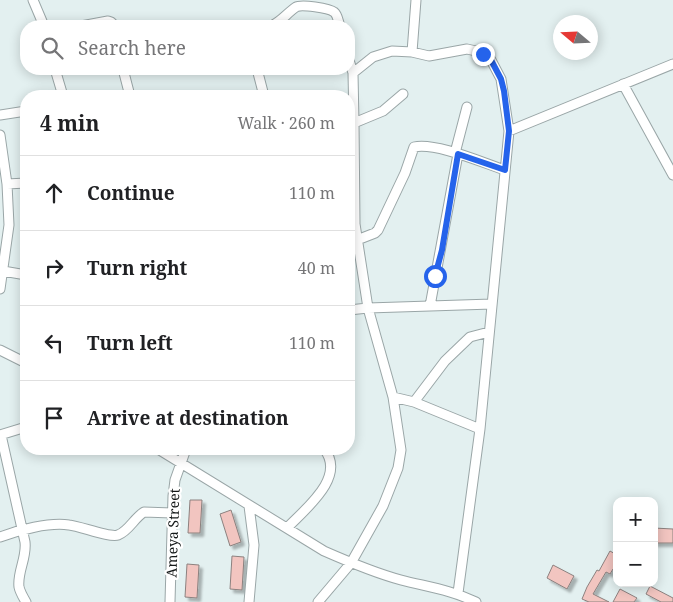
<!DOCTYPE html>
<meta charset="utf-8">
<style>
body{margin:0;font-family:"Noto Serif",serif;background:#f6f6f6;color:#202124}
.controls{position:absolute;right:15px;bottom:15px;display:grid;overflow:hidden;border-radius:10px;box-shadow:0 2px 12px #0003}
.controls button{width:45px;height:45px;display:grid;place-items:center;padding:0;border:0;border-bottom:1px solid #e0e0e0;background:#fff;color:#202124;font:25px sans-serif}
.compass{position:absolute;left:553px;top:15px;width:45px;height:45px;border-radius:50%;background:#fff;box-shadow:0 2px 12px #0003;rotate:289deg}
.stop{position:absolute;width:15px;height:15px;margin:-11px;border:4px solid #2563eb;border-radius:50%;background:#fff}
.stop.end{background:#2563eb;border-color:#fff;box-shadow:0 1px 5px #0008}
.list{margin:0;padding:0;list-style:none}
h2{display:flex;justify-content:space-between;align-items:center;height:65px;margin:0;padding:0 20px;font-size:21px}
h2 small{font-size:16px;font-weight:400;color:#757577}
.list li{display:grid;grid-template-columns:32px 1fr auto;gap:15px;align-items:center;box-sizing:border-box;height:75px;padding:0 20px;border-top:1px solid #e0e0e0}
.list b{display:block;font-size:19px;white-space:nowrap}
.list em{font-size:16px;font-style:normal;color:#757577}
.icon{flex:none;width:28px;height:28px;fill:none;stroke:currentColor;stroke-width:2;stroke-linecap:round;stroke-linejoin:round}
.map{position:relative;flex:none;width:673px;height:602px;overflow:hidden}
.search{position:absolute;background:#fff;box-shadow:0 2px 12px #0003;left:20px;top:20px;width:335px;height:55px;display:flex;align-items:center;gap:12px;box-sizing:border-box;padding:0 18px;border-radius:20px;color:#757577;font-size:19px}
.panel{position:absolute;background:#fff;box-shadow:0 2px 12px #0003;left:20px;top:90px;width:335px;height:365px;border-radius:20px}
.map>svg:first-child{display:block}
.building{fill:#f2c5c0;stroke:#8c817f;filter:url(#shadow)}
.lines{fill:none;stroke-linecap:round;stroke-linejoin:round}
.minor-casing{stroke:#9aa6a7;stroke-width:11}
.minor{stroke:#fff;stroke-width:9}
.route{stroke:#2563eb;stroke-width:6}
.labels{text-anchor:middle;stroke-width:4.5;stroke-linejoin:round;paint-order:stroke}
.street-label{font-size:14px;fill:#141818;stroke:#fff}
</style>
<div class="map">
<svg width="673" height="602" viewBox="0 0 673 602">
<defs>
<filter id="shadow"><feDropShadow dx="3.5" dy="3.5" stdDeviation="1" flood-color="#0004"/></filter>
</defs>
<rect width="100%" height="100%" fill="#e3f0f0"/>
<!-- building -->
<path class="building" d="M 190,500 L 202,500 L 200,533 L 188,533 Z
M 231,510 L 241,542 L 230,546 L 220,514 Z
M 654,528 L 673,529 L 673,543 L 654,543 Z
M 610,551 L 617,555 L 617,570 L 613,569 L 610,574 L 606,572 L 593,594 L 609,602 L 589,602 L 582,599 L 587,587 L 597,570 L 599,571 Z
M 232,556 L 244,557 L 242,590 L 230,589 Z
M 187,564 L 199,565 L 197,598 L 185,597 Z
M 553,565 L 574,576 L 567,589 L 547,578 Z
M 650,586 L 673,598 L 673,602 L 661,602 L 646,594 Z
M 620,589 L 637,598 L 634,602 L 613,602 Z"/>
<g class="lines">
<!-- minor casing -->
<g class="minor-casing">
<path id="minor" d="M 33,0 L 44,26
M 81,26 L 108,21 L 111,22 L 115,26
M 271,26 C 281,22 287,13 296,7 C 301,4 329,8 334,12 C 338,15 338,22 340,26
M 412,52 L 416,0
M 349,60 L 353,73 L 354,123 L 383,111 L 403,94
M 55,69 L 63,96
M 123,69 L 130,96
M 257,69 L 264,96
M 353,73 L 373,57 L 392,51 L 412,52 L 429,56 L 467,49 L 476,51 L 491,60 L 501,79 L 509,131
M 623,84 L 673,175
M 0,115 L 26,111
M 0,135 L 7,184 L 9,225 L 0,289
M 455,153 L 467,107
M 7,184 L 26,183
M 357,240 L 375,233 L 378,230 L 405,173 L 414,147 C 436,142 483,163 505,170
M 3,271 L 26,275
M 430,306 L 458,154
M 349,310 L 368,308 L 492,304
M 0,350 L 26,363
M 393,397 L 414,402 L 480,429
M 414,402 L 445,361 L 470,337 L 489,332
M 0,435 L 26,427
M 1,435 L 25,542 C 27,558 17,572 19,587 C 20,592 23,597 26,602
M 158,449 L 324,551 C 349,562 375,573 401,580 C 428,587 451,590 476,602
M 249,506 L 254,545 L 249,602
M 287,528 C 305,509 347,477 324,449
M 0,537 C 19,530 49,522 69,525 C 80,526 110,538 118,535 C 129,531 134,518 144,512 L 172,513
M 458,593 L 480,429 L 509,131 L 673,64
M 170,602 L 173,496 L 175,480 L 186,449
M 318,602 L 351,563 L 383,506 L 398,468 L 401,450 L 393,397 L 368,308 L 355,224 L 354,123 L 349,126"/>
</g>
<!-- minor -->
<use href="#minor" class="minor"/>
</g>
<g class="lines">
<!-- route -->
<path class="route" d="M 435,276 L 442,250 L 458,154 L 505,170 L 509,131 L 504,91 L 501,79 L 491,60 L 483,54"/>
</g>
<g class="labels">
<!-- street labels -->
<g class="street-label">
<text transform="translate(173 533) rotate(-88)" y="5">Ameya Street</text>
</g>
</g>
</svg>
<div class="controls">
<button>+</button>
<button>−</button>
</div>
<svg class="compass" viewBox="-18 -18 36 36"><path d="M0-13l5 13h-10z" fill="#e53935"/><path d="M0 13l5-13h-10z" fill="#757577"/></svg>
<div class="stop" style="left:435px;top:276px"></div>
<div class="stop end" style="left:483px;top:54px"></div>
<div class="search"><svg class="icon" aria-label="search" viewBox="0 0 24 24"><circle cx="10" cy="10" r="6"/><path d="M15 15l6 6"/></svg>Search here</div>
<section class="panel">
<h2>4 min<small>Walk · 260 m</small></h2>
<ul class="list">
<li><svg class="icon" aria-label="ahead" viewBox="0 0 24 24"><path d="M12 20V5M6 11l6-6 6 6"/></svg><div><b>Continue</b></div><em>110 m</em></li>
<li><svg class="icon" aria-label="right" viewBox="0 0 24 24"><path d="M7 20v-9h11M14 6l5 5-5 5"/></svg><div><b>Turn right</b></div><em>40 m</em></li>
<li><svg class="icon" aria-label="left" viewBox="0 0 24 24"><path d="M17 20v-9H6M10 6l-5 5 5 5"/></svg><div><b>Turn left</b></div><em>110 m</em></li>
<li><svg class="icon" aria-label="arrive" viewBox="0 0 24 24"><path d="M6 21V4h12l-3 4 3 4H6"/></svg><div><b>Arrive at destination</b></div></li>
</ul>
</section>
</div>
